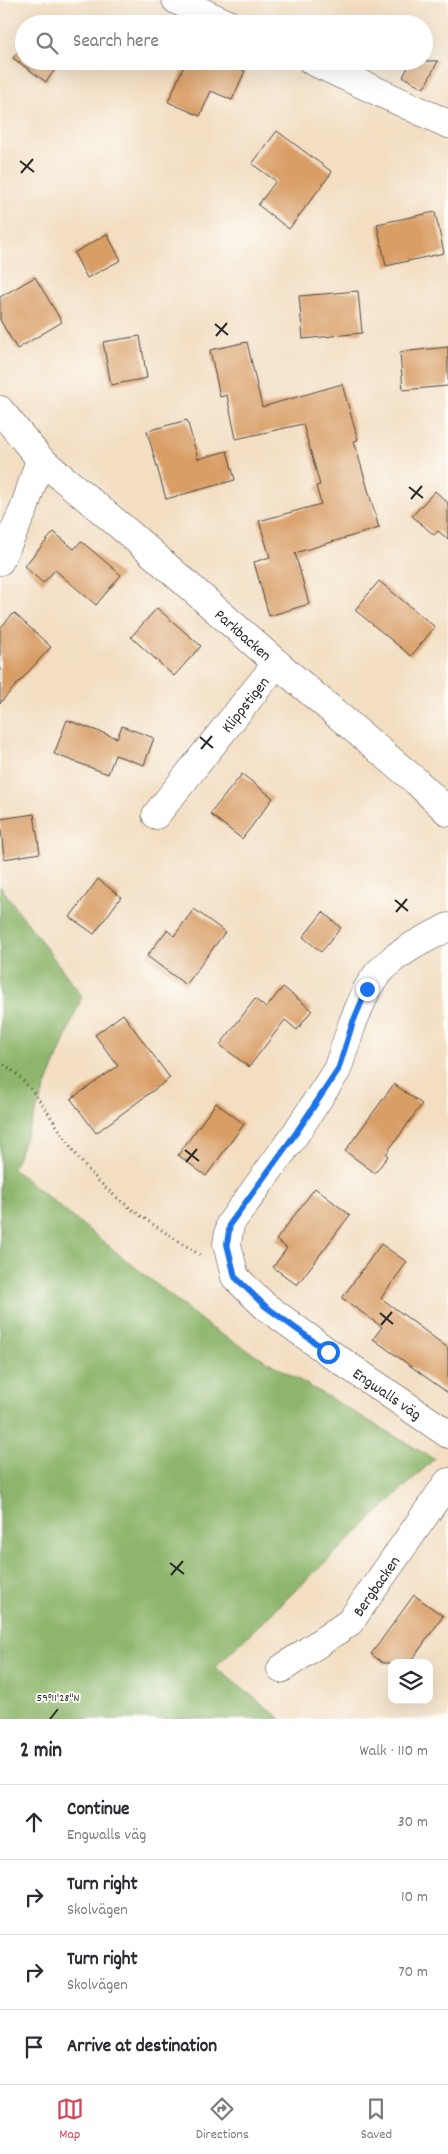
<!DOCTYPE html>
<meta charset="utf-8">
<style>
body{margin:0;font-family:Dekko,sans-serif;background:#f2f2f3;color:#2b2b33}
.controls{position:absolute;right:15px;bottom:15px;display:grid;overflow:hidden;border-radius:10px;box-shadow:0 5px 20px #0002}
.controls button{width:45px;height:45px;display:grid;place-items:center;padding:0;border:0;border-bottom:1px solid #e1e1e2;background:#fff;color:#2b2b33;font:25px sans-serif}
.stop{position:absolute;width:15px;height:15px;margin:-11px;border:4px solid #1a73e8;border-radius:50%;background:#fff}
.stop.end{background:#1a73e8;border-color:#fff;box-shadow:0 1px 5px #0008}
.list{margin:0;padding:0;list-style:none}
h2{display:flex;justify-content:space-between;align-items:center;height:65px;margin:0;padding:0 20px;font-size:21px}
h2 small{font-size:16px;font-weight:400;color:#7c7c81}
.list li{display:grid;grid-template-columns:32px 1fr auto;gap:15px;align-items:center;box-sizing:border-box;height:75px;padding:0 20px;border-top:1px solid #e1e1e2}
.list b{display:block;font-size:19px;white-space:nowrap}
.list p{margin:0;font-size:16px;white-space:nowrap;color:#7c7c81}
.list em{font-size:16px;font-style:normal;color:#7c7c81}
.icon{flex:none;width:28px;height:28px;fill:none;stroke:currentColor;stroke-width:2;stroke-linecap:round;stroke-linejoin:round}
.map{position:relative;flex:none;width:448px;height:1719px;overflow:hidden}
.search{position:absolute;background:#fff;box-shadow:0 5px 20px #0002;left:15px;right:15px;top:15px;height:55px;display:flex;align-items:center;gap:12px;box-sizing:border-box;padding:0 18px;border-radius:28px;color:#7c7c81;font-size:19px}
.sheet{height:365px;background:#fff}
nav{display:flex;justify-content:space-around;align-items:center;box-sizing:border-box;height:70px;border-top:1px solid #e1e1e2;background:#fff;font-size:14px;color:#7c7c81}
nav a{display:grid;justify-items:center;gap:2px}
nav .on{color:#d1495b}
.map>svg:first-child{display:block}
.forest{fill:#8db66c;stroke:#5c704c}
.building{fill:#d99e66}
.lines{fill:none;stroke-linecap:round;stroke-linejoin:round}
.minor-casing{stroke:#494642;stroke-width:29}
.path{stroke:#494642;stroke-width:3;stroke-dasharray:1 4;stroke-linecap:butt}
.minor{stroke:#fff;stroke-width:28}
.route{stroke:#1a73e8;stroke-width:6}
.ticks{fill:none;stroke:#2b2b2b;stroke-width:2}
.labels{text-anchor:middle;stroke-width:4;stroke-linejoin:round;paint-order:stroke}
.street-label{font-size:16px;fill:#2b2b2b;stroke:#fdfcf7}
.ticks-label{font-size:12px;text-anchor:middle;fill:#2b2b2b;stroke:#fdfcf7;stroke-width:4;stroke-linejoin:round;paint-order:stroke}
</style>
<div class="map">
<svg width="448" height="1719" viewBox="0 0 448 1719">
<rect width="100%" height="100%" fill="#fdfcf7"/>
<filter id="ink" filterUnits="userSpaceOnUse"><feTurbulence type="fractalNoise" baseFrequency=".02" numOctaves="2"/><feDisplacementMap in="SourceGraphic" scale="10" xChannelSelector="R" yChannelSelector="G"/><feConvolveMatrix kernelMatrix="1 2 1 2 8 2 1 2 1" color-interpolation-filters="sRGB"/></filter>
<filter id="wash" filterUnits="userSpaceOnUse"><feTurbulence type="fractalNoise" baseFrequency=".0096" numOctaves="4" result="noise"/><feDisplacementMap in="SourceGraphic" scale="20" xChannelSelector="R" yChannelSelector="G"/><feGaussianBlur stdDeviation="1.12" result="paint"/><feColorMatrix in="noise" values="0 0 0 0 0 0 0 0 0 0 0 0 0 0 0 0 0 1.4 0 .05"/><feComposite in="paint" operator="in"/></filter>
<g filter="url(#wash)">
<rect width="100%" height="100%" fill="#f3dec2"/>
<!-- forest -->
<path class="forest" d="M 0,886 L 82,996 L 13,1169 L 212,1329 L 434,1459 L 215,1667 L 281,1719 L 0,1719 Z"/>
<g id="blocks">
<!-- building -->
<path class="building" d="M 24,44 L 24,61 L 61,61 L 46,82 L 13,58 Z
M 186,61 L 222,61 L 245,71 L 232,100 L 211,91 L 200,116 L 168,102 Z
M 411,61 L 438,61 L 424,88 L 403,77 Z
M 277,131 L 332,172 L 289,229 L 258,205 L 276,181 L 252,164 Z
M 435,212 L 444,253 L 386,266 L 377,224 Z
M 107,234 L 121,260 L 87,278 L 74,253 Z
M 35,277 L 62,322 L 17,349 L 0,320 L 0,297 Z
M 358,291 L 362,333 L 303,339 L 299,296 Z
M 140,336 L 147,378 L 111,385 L 103,342 Z
M 247,342 L 262,407 L 342,384 L 358,440 L 354,441 L 379,528 L 295,553 L 309,604 L 269,616 L 254,562 L 270,557 L 259,521 L 321,504 L 316,486 L 320,485 L 303,424 L 236,439 L 227,395 L 220,397 L 210,350 Z
M 448,347 L 448,386 L 403,390 L 400,352 Z
M 187,420 L 198,459 L 227,451 L 235,480 L 166,499 L 147,431 Z
M 435,491 L 448,503 L 448,539 L 438,531 L 434,535 L 412,516 Z
M 54,532 L 74,549 L 81,541 L 121,575 L 96,605 L 55,570 L 43,583 L 24,566 Z
M 379,581 L 435,627 L 411,656 L 355,610 Z
M 157,608 L 201,646 L 174,676 L 131,637 Z
M 14,613 L 51,647 L 0,703 L 0,628 Z
M 67,720 L 117,738 L 122,726 L 154,738 L 144,765 L 115,755 L 108,774 L 54,754 Z
M 242,774 L 273,798 L 242,839 L 210,814 Z
M 34,814 L 40,853 L 4,859 L 0,819 Z
M 98,879 L 121,897 L 94,934 L 70,917 Z
M 194,909 L 225,932 L 186,985 L 147,956 L 167,930 L 174,936 Z
M 323,912 L 341,928 L 321,952 L 303,937 Z
M 283,987 L 312,1010 L 297,1030 L 285,1020 L 249,1067 L 220,1045 L 255,999 L 266,1008 Z
M 123,1014 L 170,1078 L 96,1133 L 71,1099 L 118,1066 L 95,1035 Z
M 394,1084 L 422,1104 L 386,1154 L 388,1156 L 375,1173 L 345,1151 Z
M 216,1103 L 244,1124 L 206,1176 L 178,1155 Z
M 315,1188 L 350,1215 L 297,1285 L 273,1267 L 287,1248 L 276,1240 Z
M 381,1244 L 407,1262 L 381,1298 L 448,1348 L 448,1393 L 373,1339 L 382,1327 L 342,1298 Z
M 414,1595 L 443,1616 L 410,1663 L 383,1663 L 371,1654 Z"/>
</g>
</g>
<g filter="url(#ink)">
<use href="#blocks" fill-opacity="0" stroke="#494642" stroke-width="1"/>
<g class="lines">
<!-- minor casing -->
<g class="minor-casing">
<g id="minor">
<path d="M 176,0 L 228,24"/>
<path d="M 312,61 L 448,124"/>
<path id="s1" d="M 0,410 L 40,459 L 131,535 L 288,673 L 417,782 L 448,812"/>
<path d="M 0,561 L 24,509 L 40,459"/>
<path id="s2" d="M 156,815 L 277,663"/>
<path id="s3" d="M 448,927 L 414,945 L 394,958 L 378,973 L 367,989 L 353,1022 L 337,1070 L 296,1133 L 230,1224 L 227,1244 L 235,1277 L 265,1306 L 328,1352 L 448,1434"/>
<path id="s4" d="M 281,1669 L 350,1622 L 448,1482"/>
</g>
</g>
<!-- path -->
<path class="path" d="M 0,1062 C 39,1085 60,1139 91,1173 C 122,1207 162,1230 200,1255"/>
<!-- minor -->
<use href="#minor" class="minor"/>
</g>
</g>
<g class="lines" filter="url(#ink)">
<!-- route -->
<path class="route" d="M 328,1352 L 265,1306 L 235,1277 L 227,1244 L 230,1224 L 296,1133 L 338,1070 L 353,1022 L 367,989"/>
</g>
<!-- ticks -->
<path class="ticks" d="M 20,161 L 34,172M 21,173 L 33,159M 215,324 L 228,335M 216,336 L 227,323M 409,487 L 423,498M 411,499 L 422,486M 200,737 L 213,748M 201,749 L 212,736M 395,900 L 408,911M 396,912 L 407,899M 185,1150 L 199,1161M 186,1162 L 197,1149M 380,1313 L 393,1324M 381,1325 L 392,1312M 170,1563 L 184,1574M 171,1575 L 183,1561M 50,1719 L 58,1709"/>
<g class="labels">
<!-- street labels -->
<g class="street-label">
<text dy="6" stroke="none"><textPath href="#s1" startOffset="332">Parkbacken</textPath></text>
<text dy="6" stroke="none"><textPath href="#s2" startOffset="142">Klippstigen</textPath></text>
<text dy="6" stroke="none"><textPath href="#s3" startOffset="624">Engwalls väg</textPath></text>
<text dy="6" stroke="none"><textPath href="#s4" startOffset="128">Bergbacken</textPath></text>
</g>
</g>
<g class="ticks-label">
<text x="58" y="1701">59°11'28"N</text>
</g>
</svg>
<div class="controls">
<button><svg class="icon" aria-label="layers" viewBox="0 0 24 24"><path d="M12 4l9 5-9 5-9-5zM3 14l9 5 9-5"/></svg></button>
</div>
<div class="stop" style="left:328px;top:1352px"></div>
<div class="stop end" style="left:367px;top:989px"></div>
<div class="search"><svg class="icon" aria-label="search" viewBox="0 0 24 24"><circle cx="10" cy="10" r="6"/><path d="M15 15l6 6"/></svg>Search here</div>
</div>
<section class="sheet">
<h2>2 min<small>Walk · 110 m</small></h2>
<ul class="list">
<li><svg class="icon" aria-label="ahead" viewBox="0 0 24 24"><path d="M12 20V5M6 11l6-6 6 6"/></svg><div><b>Continue</b><p>Engwalls väg</p></div><em>30 m</em></li>
<li><svg class="icon" aria-label="right" viewBox="0 0 24 24"><path d="M7 20v-9h11M14 6l5 5-5 5"/></svg><div><b>Turn right</b><p>Skolvägen</p></div><em>10 m</em></li>
<li><svg class="icon" aria-label="right" viewBox="0 0 24 24"><path d="M7 20v-9h11M14 6l5 5-5 5"/></svg><div><b>Turn right</b><p>Skolvägen</p></div><em>70 m</em></li>
<li><svg class="icon" aria-label="arrive" viewBox="0 0 24 24"><path d="M6 21V4h12l-3 4 3 4H6"/></svg><div><b>Arrive at destination</b></div></li>
</ul>
</section>
<nav>
<a class="on"><svg class="icon" aria-label="map" viewBox="0 0 24 24"><path d="M3 6l6-2 6 2 6-2v14l-6 2-6-2-6 2zM9 4v14M15 6v14"/></svg>Map</a>
<a><svg class="icon" aria-label="directions" viewBox="0 0 24 24"><path d="M12 3l9 9-9 9-9-9zM9 14v-3h6M13 9l2 2-2 2"/></svg>Directions</a>
<a><svg class="icon" aria-label="saved" viewBox="0 0 24 24"><path d="M7 4h10v16l-5-4-5 4z"/></svg>Saved</a>
</nav>
